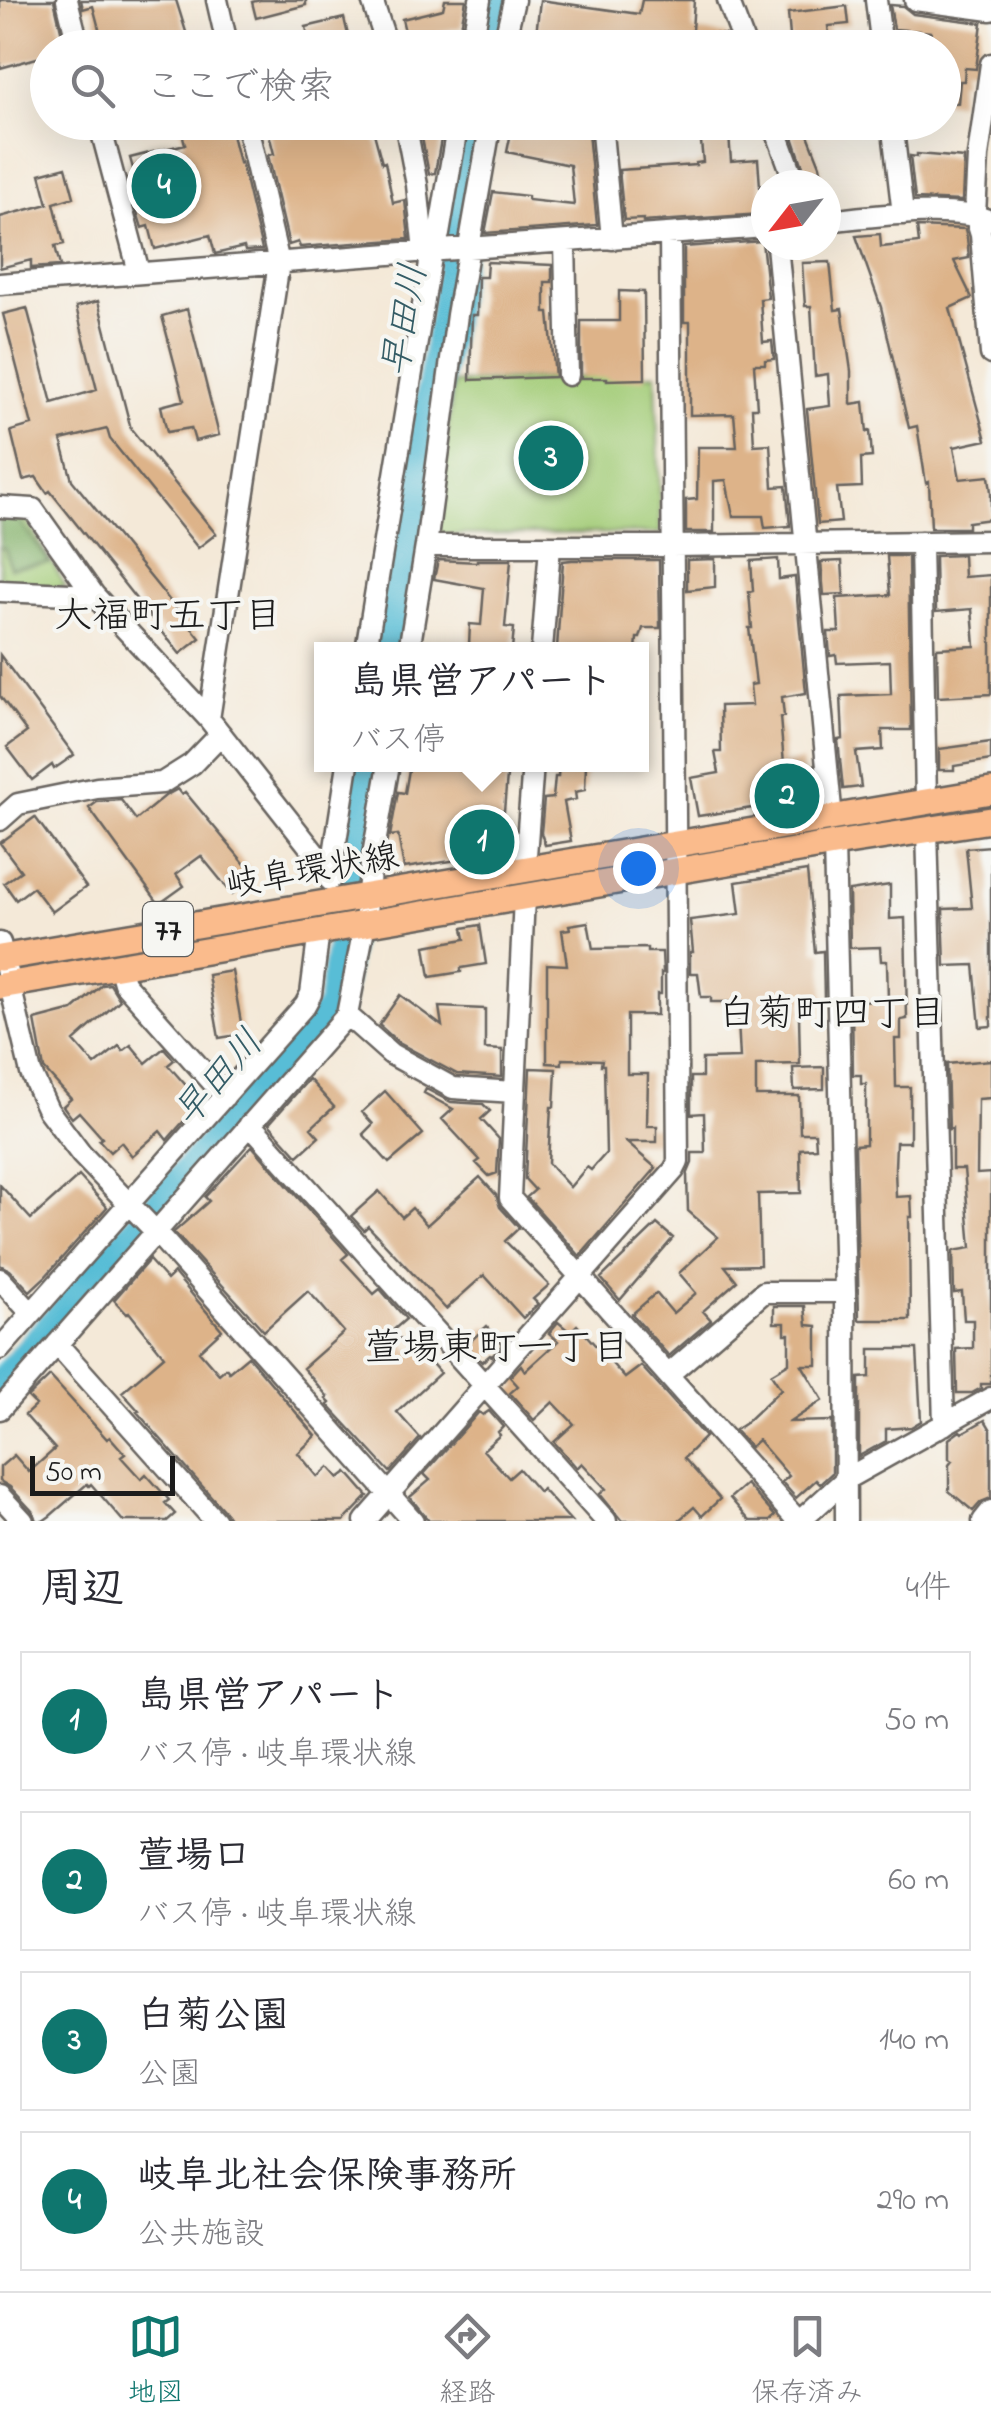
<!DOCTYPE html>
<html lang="ja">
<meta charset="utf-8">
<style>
body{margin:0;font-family:"Indie Flower","Klee One",sans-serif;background:#f2f2f3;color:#2b2b33}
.compass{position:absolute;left:751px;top:170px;width:90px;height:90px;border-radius:50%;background:#fff;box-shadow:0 10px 40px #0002;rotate:239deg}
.scale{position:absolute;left:30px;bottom:25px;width:145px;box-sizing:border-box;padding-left:10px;border:5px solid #1c1c1c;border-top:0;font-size:28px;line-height:35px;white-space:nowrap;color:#1c1c1c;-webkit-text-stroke:8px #f6f6f2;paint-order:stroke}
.you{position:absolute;left:638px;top:868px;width:35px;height:35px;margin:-25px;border:8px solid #fff;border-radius:50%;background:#1a73e8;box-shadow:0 0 0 15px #1a73e833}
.badge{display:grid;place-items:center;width:65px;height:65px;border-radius:50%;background:#0f766e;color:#fff;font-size:32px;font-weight:700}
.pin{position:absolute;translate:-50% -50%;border:5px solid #fff;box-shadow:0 2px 10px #0006}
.popup{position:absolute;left:314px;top:642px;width:335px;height:130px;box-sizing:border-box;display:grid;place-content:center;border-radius:0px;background:#fff;filter:drop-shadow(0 2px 8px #0005);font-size:32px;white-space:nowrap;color:#7c7c81}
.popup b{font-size:38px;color:#2b2b33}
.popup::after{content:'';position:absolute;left:50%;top:100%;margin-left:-20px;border:20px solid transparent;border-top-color:#fff}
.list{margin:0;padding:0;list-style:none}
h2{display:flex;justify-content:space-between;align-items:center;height:130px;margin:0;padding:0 40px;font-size:42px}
h2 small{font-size:32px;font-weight:400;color:#7c7c81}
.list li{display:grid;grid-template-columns:65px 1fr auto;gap:30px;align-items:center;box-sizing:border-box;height:140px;margin:0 20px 20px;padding:0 20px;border:2px solid #e1e1e2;border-radius:0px}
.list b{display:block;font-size:38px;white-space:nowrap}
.list p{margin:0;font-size:32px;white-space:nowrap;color:#7c7c81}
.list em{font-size:32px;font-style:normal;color:#7c7c81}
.icon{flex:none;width:55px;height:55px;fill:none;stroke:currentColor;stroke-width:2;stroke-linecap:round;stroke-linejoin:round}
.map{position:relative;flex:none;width:991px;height:1521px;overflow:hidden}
.search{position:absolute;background:#fff;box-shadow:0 10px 40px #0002;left:30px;right:30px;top:30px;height:110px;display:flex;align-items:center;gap:25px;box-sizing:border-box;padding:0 35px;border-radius:55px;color:#7c7c81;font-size:38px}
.sheet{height:770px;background:#fff}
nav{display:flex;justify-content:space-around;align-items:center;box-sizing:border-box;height:140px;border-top:2px solid #e1e1e2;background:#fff;font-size:28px;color:#7c7c81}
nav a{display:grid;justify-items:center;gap:5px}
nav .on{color:#0f766e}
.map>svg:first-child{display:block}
.green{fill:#a3cc77;stroke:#60744a;stroke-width:2.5}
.forest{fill:#82b068;stroke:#4f6642;stroke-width:2.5}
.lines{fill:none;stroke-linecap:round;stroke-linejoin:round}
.river{stroke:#58bdd6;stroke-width:35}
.building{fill:#ddb389}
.minor-casing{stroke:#68645e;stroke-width:25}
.major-casing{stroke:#68645e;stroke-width:30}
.minor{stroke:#fff;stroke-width:20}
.major{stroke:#fabb8c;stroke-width:25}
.labels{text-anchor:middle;stroke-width:8;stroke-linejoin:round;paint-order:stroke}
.shield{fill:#f6f6f2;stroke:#5d5d5c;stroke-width:2.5}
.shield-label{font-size:32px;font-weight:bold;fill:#1c1c1c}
.street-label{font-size:35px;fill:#1c1c1c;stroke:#f6f6f2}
.water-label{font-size:38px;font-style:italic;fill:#345c66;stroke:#f6f6f2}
.neighbourhood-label{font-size:38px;fill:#1c1c1c;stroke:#f6f6f2}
</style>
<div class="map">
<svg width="991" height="1521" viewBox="0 0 991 1521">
<rect width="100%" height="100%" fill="#f6f6f2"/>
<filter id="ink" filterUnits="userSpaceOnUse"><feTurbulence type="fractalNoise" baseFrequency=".01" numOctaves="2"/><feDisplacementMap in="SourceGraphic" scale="20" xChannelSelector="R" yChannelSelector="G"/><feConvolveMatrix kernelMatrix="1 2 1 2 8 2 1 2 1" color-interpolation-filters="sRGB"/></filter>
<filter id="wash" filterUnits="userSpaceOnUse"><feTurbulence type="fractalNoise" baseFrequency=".0048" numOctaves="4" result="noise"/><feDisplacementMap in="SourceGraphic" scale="40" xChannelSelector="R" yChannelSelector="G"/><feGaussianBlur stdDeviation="2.25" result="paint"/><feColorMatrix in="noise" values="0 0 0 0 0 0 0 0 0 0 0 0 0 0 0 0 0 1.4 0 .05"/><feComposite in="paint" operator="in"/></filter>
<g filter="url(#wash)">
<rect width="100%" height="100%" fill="#f4e9d8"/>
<!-- green -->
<path class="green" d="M 656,374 L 661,533 L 434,535 L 454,383 Z
M 0,509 L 22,511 L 66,587 L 0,588 Z"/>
<!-- forest -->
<path class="forest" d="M 0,517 L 19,520 L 50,563 L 10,568 L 5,549 L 0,548 Z"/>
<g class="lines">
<!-- river -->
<path class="river" d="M 492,48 L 500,0
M 390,650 L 479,122
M 0,1387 L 334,1009 L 371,764"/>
</g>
<g id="blocks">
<!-- building -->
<path class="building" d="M 0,0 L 54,0 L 65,48 L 48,48 L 48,55 L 0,68 Z
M 81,0 L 176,0 L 191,48 L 104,48 L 93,6 L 83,9 Z
M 260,0 L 306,0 L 306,5 L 256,18 L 252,2 Z
M 445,0 L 466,0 L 461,27 L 407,40 L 402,19 L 443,9 Z
M 540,0 L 639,14 L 642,0 L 694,0 L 692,31 L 726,35 L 731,48 L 563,48 L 535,43 Z
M 890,5 L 903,6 L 913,14 L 982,23 L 976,69 L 965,68 L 964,81 L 960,81 L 958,103 L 944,102 L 944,48 L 933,48 L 934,37 L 931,37 L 931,32 L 894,29 Z
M 847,6 L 849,24 L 828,26 L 829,35 L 822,36 L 823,48 L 791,48 L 788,13 Z
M 344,18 L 351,48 L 311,48 L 306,27 Z
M 179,122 L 229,122 L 239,163 L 241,162 L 262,250 L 245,251 L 244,247 L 215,254 L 210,235 L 155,249 L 149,226 L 142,228 L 136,209 L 144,207 L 130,158 L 185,144 Z
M 266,122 L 371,122 L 382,163 L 385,162 L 393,203 L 405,200 L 409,239 L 300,247 L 298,242 L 289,245 L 268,155 L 274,154 Z
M 419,122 L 442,122 L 443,128 L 435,173 L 429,174 Z
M 547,122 L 587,122 L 597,225 L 485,233 L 493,192 L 528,196 L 528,200 L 574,205 L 570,165 L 507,152 L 513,123 L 547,130 Z
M 699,122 L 723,122 L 724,136 L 729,135 L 731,161 L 758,159 L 762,214 L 643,222 L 643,219 L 624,220 L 619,170 L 696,165 L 696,163 L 703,162 Z
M 788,122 L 803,122 L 820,165 L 823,181 L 809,185 Z
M 917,154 L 964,158 L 962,201 L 915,199 L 910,156 L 917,157 Z
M 66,167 L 74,197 L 54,203 L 64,244 L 55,246 L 60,266 L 31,268 L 31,260 L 0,268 L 0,217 L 48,204 L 40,174 Z
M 917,227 L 965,229 L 967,238 L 969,258 L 954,261 L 972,298 L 950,308 L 986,440 L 954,447 L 960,479 L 989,476 L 991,492 L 991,519 L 968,522 L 968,528 L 931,528 L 929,482 L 926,483 L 917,426 L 909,428 L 881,307 L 856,236 L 880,234 L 881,247 L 919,243 Z
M 762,241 L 768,298 L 760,299 L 763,342 L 772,341 L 774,359 L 765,360 L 765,364 L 754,364 L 757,408 L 752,408 L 754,445 L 770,444 L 773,487 L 786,486 L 790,526 L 765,528 L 763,516 L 733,516 L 726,480 L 714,481 L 714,532 L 686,532 L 686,500 L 697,499 L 698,447 L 737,447 L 734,414 L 690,415 L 690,322 L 684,322 L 684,247 Z
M 487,262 L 552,265 L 552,282 L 545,282 L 545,313 L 549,313 L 555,377 L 470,380 L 472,315 L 477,315 L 478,277 L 486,277 Z
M 830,262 L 835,310 L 842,309 L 851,371 L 851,404 L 864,402 L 867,432 L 870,431 L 872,457 L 861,458 L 862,487 L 837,488 L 841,522 L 818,524 L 807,409 L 830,406 L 828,374 L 815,376 L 811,306 L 805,306 L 802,263 Z
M 619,291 L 644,292 L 645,379 L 607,380 L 607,378 L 581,378 L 581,321 L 619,321 Z
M 98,301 L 131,429 L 216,534 L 198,548 L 110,439 L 107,429 L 61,440 L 72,480 L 200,638 L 180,654 L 50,491 L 47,493 L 36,477 L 23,480 L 11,431 L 32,425 L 3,314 L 27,308 L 52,403 L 97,390 L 76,307 Z
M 187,309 L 219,435 L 195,441 L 191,428 L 167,432 L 161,406 L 184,400 L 162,316 Z
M 963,555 L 964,577 L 991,575 L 991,694 L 938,697 L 937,648 L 975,646 L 972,609 L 936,612 L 935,556 Z
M 887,556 L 908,556 L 911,730 L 882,730 L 883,750 L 856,752 L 861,787 L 843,789 L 838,740 L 843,739 L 841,696 L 891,694 L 890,661 L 837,663 L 836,655 L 830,656 L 828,632 L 839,632 L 837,598 L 890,595 Z
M 715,559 L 715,587 L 687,590 L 687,560 Z
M 778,559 L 779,579 L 795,577 L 806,693 L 782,697 L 784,716 L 780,717 L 784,764 L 801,761 L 807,804 L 786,807 L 786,803 L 698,816 L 691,778 L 719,773 L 715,752 L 721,752 L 720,706 L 752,705 L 750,685 L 756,684 L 749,628 L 752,628 L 749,592 L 753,591 L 751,561 Z
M 438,560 L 477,562 L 477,560 L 511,560 L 505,627 L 514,628 L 512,649 L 469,645 L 470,624 L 481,625 L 484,588 L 434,579 Z
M 572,560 L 659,560 L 660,628 L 643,628 L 640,638 L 637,638 L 636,650 L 557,648 L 563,561 Z
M 842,561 L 844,594 L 824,595 L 821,562 Z
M 0,655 L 74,755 L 54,769 L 52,765 L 32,780 L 7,747 L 27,732 L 0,696 Z
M 991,742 L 991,760 L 954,766 L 954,770 L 939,770 L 939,749 Z
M 410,764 L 508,764 L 504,811 L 500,811 L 503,820 L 500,821 L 505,853 L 404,868 L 398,835 L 390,836 L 398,792 L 405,793 Z
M 559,764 L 586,764 L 585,790 L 575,792 L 576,799 L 564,802 L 571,841 L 545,845 L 541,833 L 544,799 L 553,798 L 555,777 L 558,777 Z
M 178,789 L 182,794 L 185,792 L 254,875 L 232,894 L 201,856 L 176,874 L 184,886 L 159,904 L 89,808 L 97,802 L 121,800 L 136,820 L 165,796 Z
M 35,817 L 86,887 L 52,912 L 33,887 L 16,900 L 4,883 L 21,871 L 0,843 Z
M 991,846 L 991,1026 L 980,1027 L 974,965 L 945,966 L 943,909 L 972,908 L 966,848 Z
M 807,871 L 815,952 L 823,951 L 824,1000 L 802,1001 L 802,1014 L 799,1014 L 800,1064 L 756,1065 L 756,1096 L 799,1096 L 800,1133 L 815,1133 L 816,1148 L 800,1149 L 801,1193 L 758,1194 L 760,1265 L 725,1266 L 737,1281 L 703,1311 L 711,1320 L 669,1356 L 632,1314 L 656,1293 L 673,1313 L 696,1293 L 679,1273 L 718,1237 L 688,1211 L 687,1175 L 692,1163 L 692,1153 L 705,1153 L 704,1113 L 691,1114 L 691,1077 L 702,1077 L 702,1059 L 740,1058 L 737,1002 L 711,1002 L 711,997 L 701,997 L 698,973 L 690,973 L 690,952 L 693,952 L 690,920 L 740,914 L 736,882 Z
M 890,885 L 890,919 L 905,918 L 907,1019 L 901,1020 L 901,1039 L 895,1039 L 896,1087 L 910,1087 L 910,1142 L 896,1142 L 895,1168 L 896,1197 L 911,1196 L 912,1217 L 909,1217 L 910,1320 L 859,1320 L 855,1145 L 866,1144 L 866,1084 L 861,1084 L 861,1075 L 853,1075 L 852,1001 L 888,1000 L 887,961 L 881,961 L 880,947 L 850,948 L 849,891 Z
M 588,922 L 593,949 L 647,948 L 647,952 L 662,952 L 663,973 L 661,973 L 661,994 L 657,994 L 657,1015 L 627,1015 L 627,1074 L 648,1074 L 647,1126 L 657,1126 L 657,1142 L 626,1142 L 656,1168 L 580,1256 L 527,1197 L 535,1190 L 525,1179 L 530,1068 L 556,1069 L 554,1107 L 551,1107 L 548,1163 L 570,1187 L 587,1167 L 591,1170 L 606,1153 L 604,1065 L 601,1065 L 602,1060 L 562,1059 L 562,1064 L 547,1063 L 547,964 L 567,965 L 562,930 L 570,929 L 569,925 Z
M 480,925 L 486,964 L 461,968 L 461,972 L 430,977 L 425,946 L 465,939 L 463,928 Z
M 232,971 L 243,1034 L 219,1038 L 208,975 Z
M 110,984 L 120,1000 L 74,1041 L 95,1065 L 119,1046 L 123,1051 L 131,1045 L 146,1063 L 164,1048 L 174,1060 L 168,1065 L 190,1090 L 187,1093 L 197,1106 L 167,1140 L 160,1131 L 132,1156 L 121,1142 L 110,1152 L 99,1140 L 102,1138 L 79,1112 L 72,1118 L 63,1106 L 71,1099 L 44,1069 L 35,1020 L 73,1010 L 102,985 Z
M 400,995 L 442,1026 L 439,1007 L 485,1009 L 485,1049 L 502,1050 L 502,1077 L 457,1074 L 399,1043 L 379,1025 Z
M 991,1060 L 991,1098 L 978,1099 L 977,1174 L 991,1173 L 991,1384 L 981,1384 L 981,1388 L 972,1393 L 957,1393 L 956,1349 L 973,1348 L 973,1320 L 964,1320 L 962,1292 L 954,1293 L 953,1251 L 971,1248 L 964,1169 L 952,1169 L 952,1128 L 949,1129 L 947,1064 Z
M 824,1067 L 824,1089 L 794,1090 L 793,1068 Z
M 309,1079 L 334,1107 L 311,1128 L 319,1137 L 298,1156 L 269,1124 Z
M 426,1089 L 451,1102 L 483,1104 L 490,1111 L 481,1119 L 499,1139 L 497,1173 L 489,1176 L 476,1163 L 480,1160 L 442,1119 L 453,1109 L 424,1093 Z
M 385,1091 L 423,1134 L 389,1163 L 363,1134 L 373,1124 L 362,1112 Z
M 252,1146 L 348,1254 L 342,1259 L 374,1294 L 380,1289 L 406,1319 L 392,1331 L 413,1354 L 419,1349 L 440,1373 L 397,1412 L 420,1438 L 390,1472 L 328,1405 L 330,1403 L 326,1399 L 328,1397 L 303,1368 L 344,1332 L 320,1304 L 308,1291 L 264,1331 L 174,1232 L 209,1201 L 205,1197 Z
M 79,1176 L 107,1207 L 45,1277 L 30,1291 L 10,1270 L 0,1265 L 0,1185 L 31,1219 Z
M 480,1177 L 496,1195 L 500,1207 L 519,1228 L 505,1241 L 549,1285 L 533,1299 L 538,1304 L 523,1318 L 484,1275 L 446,1309 L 368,1226 L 364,1230 L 351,1216 L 379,1191 L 402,1217 L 412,1208 L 427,1225 Z
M 657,1224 L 673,1238 L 620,1300 L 601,1278 Z
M 149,1260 L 167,1280 L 174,1273 L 222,1330 L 199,1351 L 219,1374 L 226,1368 L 229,1372 L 248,1356 L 316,1436 L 298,1453 L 318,1477 L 329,1467 L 339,1478 L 347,1472 L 368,1496 L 344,1521 L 231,1521 L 225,1512 L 137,1412 L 139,1411 L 122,1392 L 164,1356 L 129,1312 L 127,1314 L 114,1300 Z
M 774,1306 L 805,1306 L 807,1325 L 817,1326 L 817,1365 L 802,1365 L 823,1400 L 790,1422 L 832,1421 L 832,1473 L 820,1484 L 816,1480 L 796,1498 L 782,1482 L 789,1476 L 758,1440 L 750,1447 L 735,1430 L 744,1424 L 781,1389 L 771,1374 L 789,1363 L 789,1334 L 785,1334 L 785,1323 L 774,1323 Z
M 558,1322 L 570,1332 L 577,1325 L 625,1378 L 641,1366 L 705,1437 L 684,1458 L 720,1499 L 702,1516 L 694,1507 L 678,1521 L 622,1521 L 600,1494 L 606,1489 L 582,1463 L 577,1468 L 554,1442 L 574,1424 L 553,1402 L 534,1420 L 510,1393 L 518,1386 L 510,1377 L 521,1365 L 525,1371 L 558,1341 L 549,1333 Z
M 487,1326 L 503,1344 L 492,1356 L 490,1355 L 482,1362 L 466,1345 Z
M 870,1349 L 917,1349 L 921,1421 L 911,1427 L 886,1429 L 886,1441 L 859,1456 L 859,1378 L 870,1377 Z
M 50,1376 L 107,1439 L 110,1437 L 125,1454 L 121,1457 L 141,1479 L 146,1474 L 169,1500 L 165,1503 L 175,1514 L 167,1521 L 123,1521 L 91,1484 L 89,1486 L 87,1484 L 50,1516 L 43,1521 L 36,1521 L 33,1512 L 10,1487 L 0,1481 L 0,1467 L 14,1455 L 29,1472 L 55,1449 L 25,1415 L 36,1405 L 28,1397 Z
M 489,1411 L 503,1427 L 498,1432 L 500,1435 L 483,1450 L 509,1478 L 519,1469 L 539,1492 L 542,1489 L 571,1521 L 429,1521 L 410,1497 L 430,1480 L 424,1474 L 479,1412 L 483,1415 Z
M 985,1420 L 991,1430 L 991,1498 L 981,1502 L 973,1511 L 949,1491 L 949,1465 L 952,1461 L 949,1459 L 949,1439 L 960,1431 L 962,1433 Z
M 746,1484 L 775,1516 L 770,1521 L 750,1521 L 730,1498 Z"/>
</g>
</g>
<g filter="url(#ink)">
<use href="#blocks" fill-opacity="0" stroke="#68645e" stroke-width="2.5"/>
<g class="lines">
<!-- minor casing -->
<g class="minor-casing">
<path id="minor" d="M 67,0 L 79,48
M 217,0 L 228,48
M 372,0 L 388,48
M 728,0 L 746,48
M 876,0 L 882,48
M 915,0 L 991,10
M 471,48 L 480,0
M 503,48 L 514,0
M 991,64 L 978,156 L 975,215 L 981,235 L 991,354
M 99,122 L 139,272
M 246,122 L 279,263 L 209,719 L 331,874
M 405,122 L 417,185 L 424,252
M 601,122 L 612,239
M 773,122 L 796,185
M 892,122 L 903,214
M 826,221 C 868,217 950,205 988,220
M 565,242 L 568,375
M 777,245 L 832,819
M 0,284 L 468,248 L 766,227
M 0,507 L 33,509 L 94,595
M 921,542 L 926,801
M 426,546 L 673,546 L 991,541
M 0,591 L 94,595 L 209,719
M 366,650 L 432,251 L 439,234 L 458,122
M 409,650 L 426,546 L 457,315 L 491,122
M 542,650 L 550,546
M 0,820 L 18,804 L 97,788 L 162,783 L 192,764 L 221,734
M 927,830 L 944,1425
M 834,844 L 845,1292 L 846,1521
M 525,868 L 533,764
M 330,880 L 348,764
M 524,897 L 510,1198 L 798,1521
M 0,943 L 31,1073 L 48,1110 L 81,1154 L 156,1232 L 413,1521
M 119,965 L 124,983 L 225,1096
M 347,1015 L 391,1054 L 453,1088 L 514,1092
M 250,1124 L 606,1521
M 0,1279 L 31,1313
M 57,1344 L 215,1521
M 0,1349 L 305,1005 L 311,994 L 319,931
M 668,1375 L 764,1292 L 845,1292
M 0,1409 L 347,1015 L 365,923 L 370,872 L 389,764
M 0,1496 L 23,1521
M 365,1521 L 674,1170 L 678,1162 L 670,234
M 800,1521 L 846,1479 L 991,1398
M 983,1521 L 991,1511"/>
</g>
<!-- major casing -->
<g class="major-casing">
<path id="major" d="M 0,958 L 991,791
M 0,986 L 834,844 L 991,820"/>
</g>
<!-- minor -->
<use href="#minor" class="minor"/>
<!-- major -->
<use href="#major" class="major"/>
</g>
</g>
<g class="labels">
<!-- shield labels -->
<rect class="shield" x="143" y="902" width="50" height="54" rx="8"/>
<g class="shield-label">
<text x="168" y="940">77</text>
</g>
<!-- street labels -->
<g class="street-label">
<text transform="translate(312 869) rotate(-10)" y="12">岐阜環状線</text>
</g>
<!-- water labels -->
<g class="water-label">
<text transform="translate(403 320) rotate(-80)" y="13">早田川</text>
<text transform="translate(217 1077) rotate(-49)" y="13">早田川</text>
</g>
<!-- neighbourhood labels -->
<g class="neighbourhood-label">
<text x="168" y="627">大福町五丁目</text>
<text x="832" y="1025">白菊町四丁目</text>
<text x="497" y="1359">萱場東町一丁目</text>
</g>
</g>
</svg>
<svg class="compass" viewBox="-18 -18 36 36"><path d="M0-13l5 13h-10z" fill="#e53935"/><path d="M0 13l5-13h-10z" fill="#7c7c81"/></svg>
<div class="scale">50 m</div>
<div class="you"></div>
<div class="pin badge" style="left:482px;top:842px">1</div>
<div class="popup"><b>島県営アパート</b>バス停</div>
<div class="pin badge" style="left:787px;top:796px">2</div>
<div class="pin badge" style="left:551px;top:458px">3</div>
<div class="pin badge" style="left:164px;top:186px">4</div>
<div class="search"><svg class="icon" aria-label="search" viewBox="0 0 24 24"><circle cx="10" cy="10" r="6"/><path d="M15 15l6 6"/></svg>ここで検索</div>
</div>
<section class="sheet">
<h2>周辺<small>4件</small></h2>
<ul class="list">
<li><span class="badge">1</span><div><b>島県営アパート</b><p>バス停 · 岐阜環状線</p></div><em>50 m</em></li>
<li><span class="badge">2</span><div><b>萱場口</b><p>バス停 · 岐阜環状線</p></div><em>60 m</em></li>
<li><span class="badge">3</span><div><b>白菊公園</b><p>公園</p></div><em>140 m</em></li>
<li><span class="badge">4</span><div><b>岐阜北社会保険事務所</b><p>公共施設</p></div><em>290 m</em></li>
</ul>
</section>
<nav>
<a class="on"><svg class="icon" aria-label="map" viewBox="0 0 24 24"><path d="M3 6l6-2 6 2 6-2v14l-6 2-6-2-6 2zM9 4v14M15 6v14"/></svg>地図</a>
<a><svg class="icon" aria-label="directions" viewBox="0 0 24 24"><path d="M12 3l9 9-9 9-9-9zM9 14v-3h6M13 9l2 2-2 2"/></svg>経路</a>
<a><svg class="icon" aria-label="saved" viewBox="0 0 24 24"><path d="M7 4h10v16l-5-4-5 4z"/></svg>保存済み</a>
</nav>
